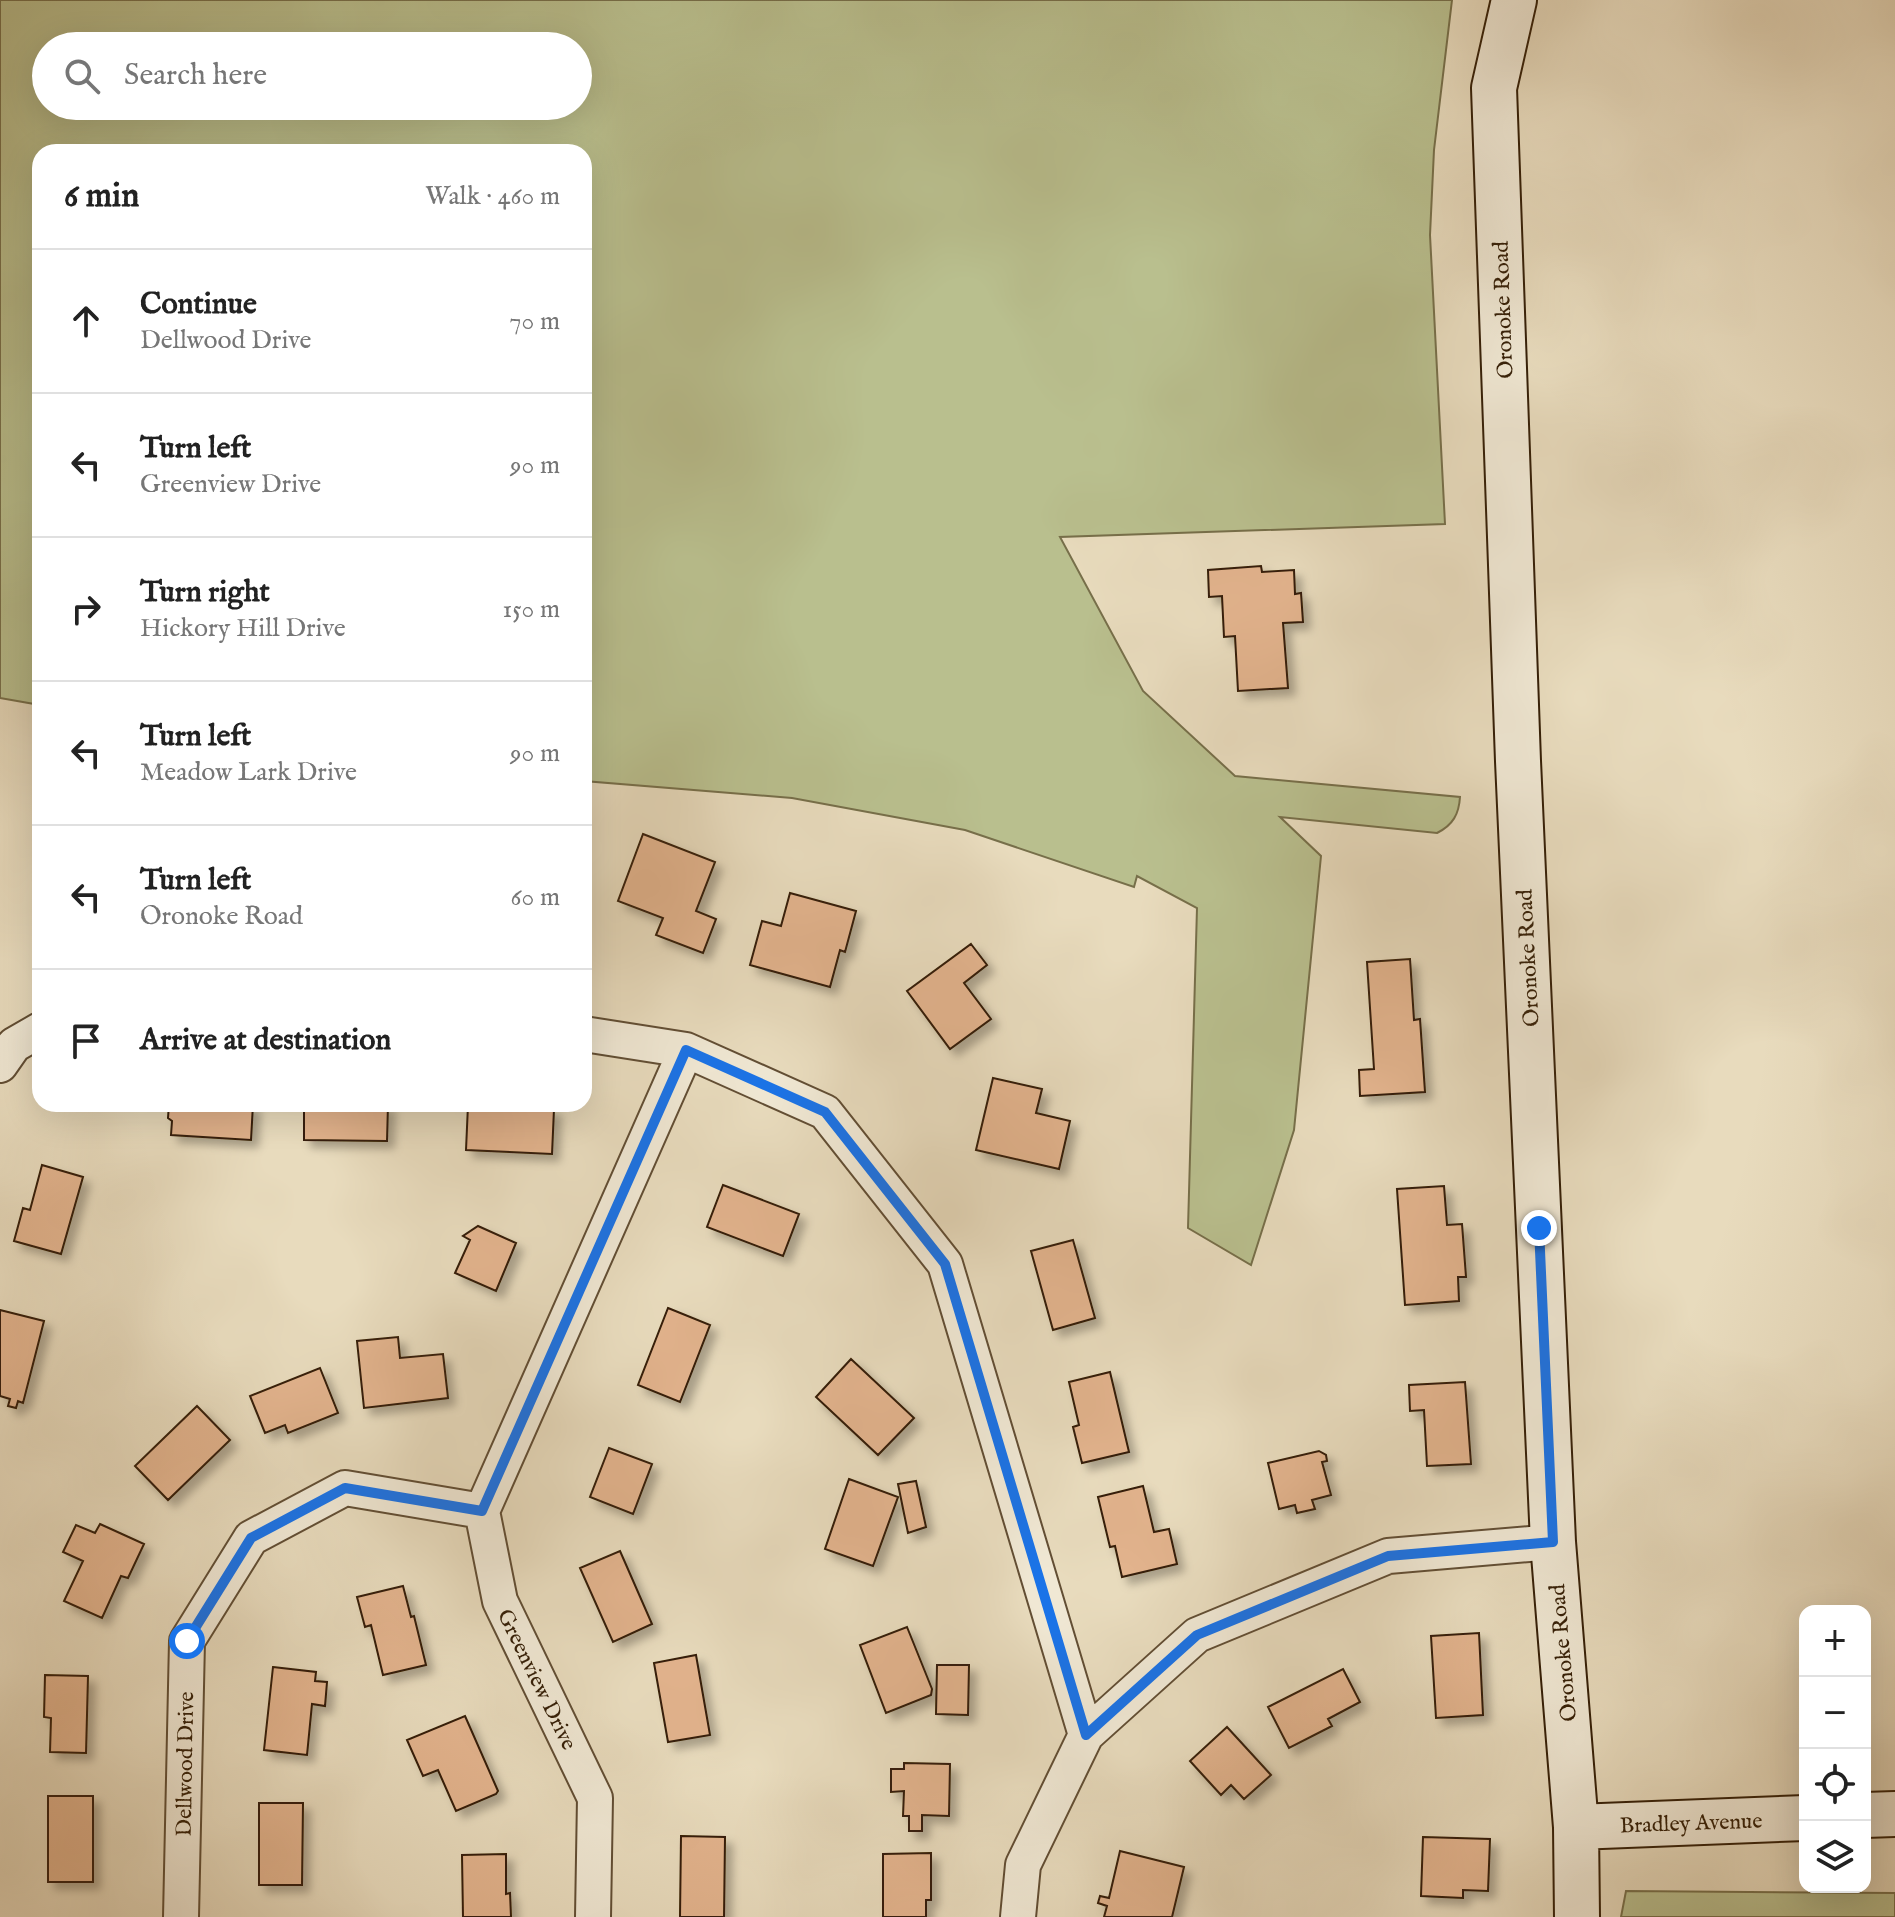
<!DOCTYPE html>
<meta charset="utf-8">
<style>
body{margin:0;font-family:"IM FELL English",serif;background:#f6f6f6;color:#222}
.controls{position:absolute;right:24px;bottom:24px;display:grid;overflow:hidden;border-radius:16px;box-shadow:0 8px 32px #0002}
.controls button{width:72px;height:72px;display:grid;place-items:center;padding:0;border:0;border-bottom:2px solid #e0e0e0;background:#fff;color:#222;font:40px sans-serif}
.stop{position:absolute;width:24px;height:24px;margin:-18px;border:6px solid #1a73e8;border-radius:50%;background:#fff}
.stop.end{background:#1a73e8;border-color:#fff;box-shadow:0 2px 8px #0008}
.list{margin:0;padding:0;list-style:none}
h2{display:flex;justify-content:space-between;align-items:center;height:104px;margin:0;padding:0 32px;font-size:34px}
h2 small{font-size:26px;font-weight:400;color:#767676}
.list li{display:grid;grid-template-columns:52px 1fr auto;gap:24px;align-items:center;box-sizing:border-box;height:144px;padding:0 32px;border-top:2px solid #e0e0e0}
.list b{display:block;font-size:30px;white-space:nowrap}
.list p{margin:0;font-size:26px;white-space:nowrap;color:#767676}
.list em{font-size:26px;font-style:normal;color:#767676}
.icon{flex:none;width:44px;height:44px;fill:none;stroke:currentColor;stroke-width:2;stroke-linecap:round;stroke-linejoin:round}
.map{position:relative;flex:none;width:1895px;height:1917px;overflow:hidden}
.search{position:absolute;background:#fff;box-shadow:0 8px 32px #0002;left:32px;top:32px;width:560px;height:88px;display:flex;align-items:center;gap:20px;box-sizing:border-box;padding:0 28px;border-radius:44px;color:#767676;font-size:30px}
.panel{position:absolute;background:#fff;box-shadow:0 8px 32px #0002;left:32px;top:144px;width:560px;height:968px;border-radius:24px}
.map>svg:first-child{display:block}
.green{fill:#b9bf8e;stroke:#776f4a;stroke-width:2;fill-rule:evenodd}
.building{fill:#e2b38d;stroke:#351f07;stroke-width:2;filter:url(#shadow)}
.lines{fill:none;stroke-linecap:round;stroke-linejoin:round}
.street-casing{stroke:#624e34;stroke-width:38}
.secondary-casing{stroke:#351f07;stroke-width:48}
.street{stroke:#f0e8d4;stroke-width:34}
.secondary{stroke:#f0e8d4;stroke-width:44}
.route{stroke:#1a73e8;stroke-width:10}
.labels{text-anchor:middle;stroke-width:6;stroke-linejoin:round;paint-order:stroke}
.street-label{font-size:22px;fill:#351f07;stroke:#f0e8d4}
</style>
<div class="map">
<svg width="1895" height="1917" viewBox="0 0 1895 1917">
<defs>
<filter id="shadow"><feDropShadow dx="7" dy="7" stdDeviation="4" flood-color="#0004"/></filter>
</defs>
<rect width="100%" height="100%" fill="#e8dbbd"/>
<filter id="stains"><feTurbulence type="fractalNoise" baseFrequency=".0025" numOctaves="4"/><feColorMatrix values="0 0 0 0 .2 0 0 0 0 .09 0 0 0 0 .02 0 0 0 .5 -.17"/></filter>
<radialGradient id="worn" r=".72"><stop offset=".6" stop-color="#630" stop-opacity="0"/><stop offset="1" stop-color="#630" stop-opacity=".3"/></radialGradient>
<!-- green -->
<path class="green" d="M 0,0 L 1452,0 L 1434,150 L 1430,235 L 1445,524 L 1060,537 L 1143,691 L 1235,776 L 1460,797 C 1459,814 1453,825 1437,833 L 1280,817 L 1321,856 L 1294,1130 L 1251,1265 L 1188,1228 L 1197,908 L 1137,876 L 1134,887 L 965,830 L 792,798 L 584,781 L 584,152 L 40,152 L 40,705 L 0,698 ZM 46,46 L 578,46 L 578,106 L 46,106 Z
M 1626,1891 L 1895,1893 L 1895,1917 L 1621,1917 Z"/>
<!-- building -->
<path class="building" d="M 1261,566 L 1262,572 L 1294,570 L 1295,594 L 1301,593 L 1303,622 L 1283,623 L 1288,688 L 1238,691 L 1235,636 L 1224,637 L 1222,596 L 1209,597 L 1208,570 Z
M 643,834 L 715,862 L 696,911 L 716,919 L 703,953 L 656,935 L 663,918 L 618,901 Z
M 790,893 L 856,911 L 845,952 L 840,950 L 830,987 L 750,965 L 762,921 L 781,926 Z
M 971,944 L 987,965 L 964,983 L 991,1019 L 950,1049 L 907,991 Z
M 1410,959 L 1414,1020 L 1420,1019 L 1425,1092 L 1360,1096 L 1359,1070 L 1374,1069 L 1367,962 Z
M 993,1078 L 1042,1089 L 1036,1113 L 1070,1121 L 1059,1169 L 976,1150 Z
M 169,1104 L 253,1104 L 251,1140 L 171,1135 L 172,1121 L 168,1118 Z
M 304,1104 L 388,1104 L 387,1141 L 304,1140 Z
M 468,1105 L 554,1109 L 552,1154 L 466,1150 Z
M 42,1165 L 83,1177 L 61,1254 L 14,1241 L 23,1208 L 30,1210 Z
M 723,1185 L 799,1214 L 783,1256 L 707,1227 Z
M 1444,1186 L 1447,1225 L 1462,1224 L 1466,1277 L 1458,1277 L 1459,1301 L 1405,1305 L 1397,1189 Z
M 478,1226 L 516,1243 L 496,1291 L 455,1273 L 470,1240 L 463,1236 Z
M 1073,1240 L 1095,1318 L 1053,1330 L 1031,1251 Z
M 668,1308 L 710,1325 L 680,1402 L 638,1385 Z
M 0,1310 L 44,1321 L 23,1403 L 18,1401 L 16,1408 L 8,1406 L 10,1399 L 0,1396 Z
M 398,1337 L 400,1358 L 443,1354 L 448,1398 L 364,1408 L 357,1341 Z
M 851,1359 L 914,1418 L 878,1455 L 816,1397 Z
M 320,1368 L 338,1413 L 288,1433 L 285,1425 L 265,1433 L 250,1396 Z
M 1110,1372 L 1129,1452 L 1082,1463 L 1073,1427 L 1079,1425 L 1069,1382 Z
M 1465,1382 L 1471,1464 L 1427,1466 L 1424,1410 L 1410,1411 L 1409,1385 Z
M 197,1406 L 230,1440 L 168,1500 L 135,1466 Z
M 609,1448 L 652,1464 L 633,1514 L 590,1497 Z
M 1319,1451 L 1326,1455 L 1327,1461 L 1322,1462 L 1331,1495 L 1312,1500 L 1315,1509 L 1297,1513 L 1295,1505 L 1279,1509 L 1268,1463 Z
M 849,1479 L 898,1497 L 873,1566 L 825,1549 Z
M 916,1481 L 926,1527 L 908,1533 L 898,1484 Z
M 1143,1486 L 1154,1532 L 1169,1529 L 1177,1564 L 1122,1577 L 1115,1546 L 1110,1547 L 1098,1497 Z
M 100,1524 L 144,1544 L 128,1578 L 121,1576 L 102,1618 L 64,1601 L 83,1561 L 63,1552 L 76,1525 L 95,1533 Z
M 620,1551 L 652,1624 L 613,1642 L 580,1568 Z
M 403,1586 L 411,1617 L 414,1616 L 426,1665 L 383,1675 L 371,1625 L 365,1627 L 357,1597 Z
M 907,1627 L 932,1689 L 931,1695 L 886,1713 L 860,1645 Z
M 1479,1633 L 1483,1715 L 1436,1718 L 1431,1636 Z
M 696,1655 L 710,1735 L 668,1742 L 654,1663 Z
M 937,1665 L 969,1665 L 968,1715 L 936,1714 Z
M 273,1667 L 316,1672 L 315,1681 L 327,1682 L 325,1706 L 312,1704 L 307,1755 L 264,1750 Z
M 1343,1669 L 1360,1702 L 1328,1719 L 1332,1726 L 1289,1748 L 1268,1707 Z
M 45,1675 L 88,1676 L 86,1753 L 50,1752 L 51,1718 L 44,1717 Z
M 465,1716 L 498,1791 L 496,1794 L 456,1811 L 438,1770 L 423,1776 L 407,1740 Z
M 1227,1727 L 1271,1775 L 1244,1799 L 1231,1785 L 1221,1795 L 1190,1761 Z
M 904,1763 L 950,1764 L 949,1816 L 922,1815 L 922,1831 L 909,1831 L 909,1816 L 903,1816 L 904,1791 L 891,1792 L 891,1769 L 904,1769 Z
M 48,1796 L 93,1796 L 93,1882 L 48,1882 Z
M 259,1803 L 303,1803 L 302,1885 L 259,1885 Z
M 681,1836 L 725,1837 L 724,1917 L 680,1917 Z
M 1423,1837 L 1490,1839 L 1488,1891 L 1463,1890 L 1463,1898 L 1421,1896 Z
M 1120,1851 L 1184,1867 L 1172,1917 L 1104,1917 L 1107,1906 L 1098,1903 L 1100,1896 L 1109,1898 Z
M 931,1853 L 931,1900 L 926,1900 L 926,1917 L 883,1917 L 883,1854 Z
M 506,1854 L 506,1894 L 510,1893 L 511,1917 L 463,1917 L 462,1855 Z"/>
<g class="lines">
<!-- street casing -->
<g class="street-casing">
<path id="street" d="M 584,1034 L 686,1050 L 825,1112 L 945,1264 L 1086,1735
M 0,1065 L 14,1045 L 40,1030
M 181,1917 L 187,1641 L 251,1538 L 345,1488 L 482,1511
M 593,1917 L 595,1798 L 500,1601 L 482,1511 L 686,1050
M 1018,1917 L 1023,1865 L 1086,1735 L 1197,1635 L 1388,1556 L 1553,1542"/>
</g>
<!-- secondary casing -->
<g class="secondary-casing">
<path id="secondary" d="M 1514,0 L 1494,88 L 1518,761 L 1553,1542 L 1576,1827 L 1577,1917
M 1865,1815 L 1895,1814
M 1576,1827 L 1805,1818"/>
</g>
<!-- street -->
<use href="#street" class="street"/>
<!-- secondary -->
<use href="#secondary" class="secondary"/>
</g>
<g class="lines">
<!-- route -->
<path class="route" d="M 187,1641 L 251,1538 L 345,1488 L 482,1511 L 686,1050 L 825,1112 L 945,1264 L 1086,1735 L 1197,1635 L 1388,1556 L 1553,1542 L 1539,1228"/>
</g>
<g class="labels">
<!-- street labels -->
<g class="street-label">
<text transform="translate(1502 310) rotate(-92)" y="8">Oronoke Road</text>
<text transform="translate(1527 958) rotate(-93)" y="8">Oronoke Road</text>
<text transform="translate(1562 1653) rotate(-95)" y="8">Oronoke Road</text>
<text transform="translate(538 1679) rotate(64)" y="8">Greenview Drive</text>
<text transform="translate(184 1764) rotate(-89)" y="8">Dellwood Drive</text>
<text transform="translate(1691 1822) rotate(-2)" y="8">Bradley Avenue</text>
</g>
</g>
<rect width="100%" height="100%" filter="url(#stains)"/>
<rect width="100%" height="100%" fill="url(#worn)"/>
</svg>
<div class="controls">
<button>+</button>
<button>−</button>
<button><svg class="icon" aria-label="locate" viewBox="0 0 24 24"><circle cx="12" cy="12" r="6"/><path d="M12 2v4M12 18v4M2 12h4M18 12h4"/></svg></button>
<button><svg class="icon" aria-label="layers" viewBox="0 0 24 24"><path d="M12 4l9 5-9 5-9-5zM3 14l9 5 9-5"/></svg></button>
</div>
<div class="stop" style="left:187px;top:1641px"></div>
<div class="stop end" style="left:1539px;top:1228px"></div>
<div class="search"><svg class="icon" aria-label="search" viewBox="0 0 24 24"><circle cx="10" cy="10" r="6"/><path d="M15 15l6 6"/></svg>Search here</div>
<section class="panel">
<h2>6 min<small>Walk · 460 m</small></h2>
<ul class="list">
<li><svg class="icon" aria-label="ahead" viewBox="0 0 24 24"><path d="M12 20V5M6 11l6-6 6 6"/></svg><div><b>Continue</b><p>Dellwood Drive</p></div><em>70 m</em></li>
<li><svg class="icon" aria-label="left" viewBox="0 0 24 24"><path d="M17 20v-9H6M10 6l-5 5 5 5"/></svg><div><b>Turn left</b><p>Greenview Drive</p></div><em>90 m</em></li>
<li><svg class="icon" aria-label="right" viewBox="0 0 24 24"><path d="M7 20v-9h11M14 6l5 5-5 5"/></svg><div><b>Turn right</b><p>Hickory Hill Drive</p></div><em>150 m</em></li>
<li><svg class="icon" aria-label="left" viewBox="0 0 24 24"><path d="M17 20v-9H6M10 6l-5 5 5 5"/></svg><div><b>Turn left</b><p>Meadow Lark Drive</p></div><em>90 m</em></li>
<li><svg class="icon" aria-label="left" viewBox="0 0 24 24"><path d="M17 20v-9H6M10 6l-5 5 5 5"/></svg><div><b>Turn left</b><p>Oronoke Road</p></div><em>60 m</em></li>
<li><svg class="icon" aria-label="arrive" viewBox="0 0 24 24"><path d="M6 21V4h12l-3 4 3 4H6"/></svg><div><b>Arrive at destination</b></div></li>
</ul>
</section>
</div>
